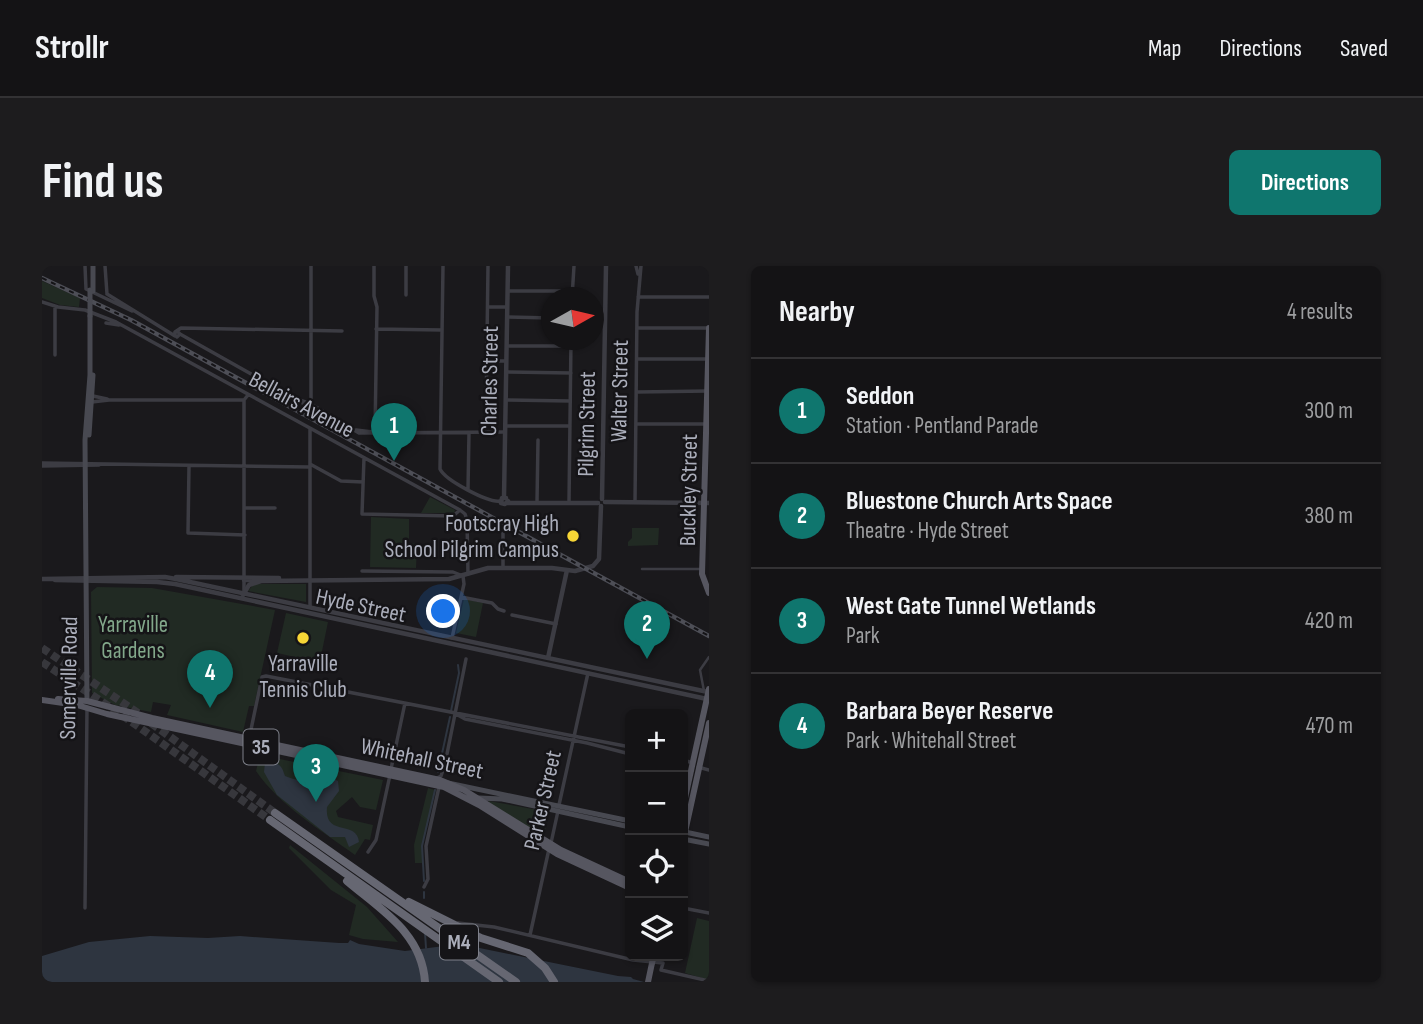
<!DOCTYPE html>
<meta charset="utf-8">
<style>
body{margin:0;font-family:"Sofia Sans Condensed",sans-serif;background:#1d1c1e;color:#f1f3f6}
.controls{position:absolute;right:21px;bottom:21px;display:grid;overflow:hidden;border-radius:10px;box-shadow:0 2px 5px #0004}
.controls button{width:63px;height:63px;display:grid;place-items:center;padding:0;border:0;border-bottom:2px solid #333234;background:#141315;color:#f1f3f6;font:35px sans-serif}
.compass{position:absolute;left:499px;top:21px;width:63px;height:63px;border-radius:50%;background:#141315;box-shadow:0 2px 5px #0004;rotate:82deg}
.you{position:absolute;left:402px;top:346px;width:24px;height:24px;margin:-18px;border:5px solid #fff;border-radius:50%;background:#1a73e8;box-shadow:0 0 0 10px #1a73e833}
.badge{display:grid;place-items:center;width:46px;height:46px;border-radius:50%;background:#0f766e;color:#fff;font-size:23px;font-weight:700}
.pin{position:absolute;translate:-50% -58px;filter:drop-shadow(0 2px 4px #0008)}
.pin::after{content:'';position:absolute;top:37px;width:24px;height:21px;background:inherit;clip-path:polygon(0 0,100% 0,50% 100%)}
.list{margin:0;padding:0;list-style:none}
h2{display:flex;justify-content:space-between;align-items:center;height:91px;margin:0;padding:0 28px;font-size:30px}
h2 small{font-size:23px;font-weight:400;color:#9d9ea0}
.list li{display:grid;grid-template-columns:46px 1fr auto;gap:21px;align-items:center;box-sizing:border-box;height:105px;padding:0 28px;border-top:2px solid #333234}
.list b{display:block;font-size:26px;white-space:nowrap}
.list p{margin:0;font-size:23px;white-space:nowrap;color:#9d9ea0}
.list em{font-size:23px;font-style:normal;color:#9d9ea0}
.icon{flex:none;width:38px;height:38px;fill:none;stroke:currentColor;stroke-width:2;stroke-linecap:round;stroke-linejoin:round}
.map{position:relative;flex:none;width:667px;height:716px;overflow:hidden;border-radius:10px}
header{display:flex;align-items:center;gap:42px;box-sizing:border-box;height:98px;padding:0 35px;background:#141315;border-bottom:2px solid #333234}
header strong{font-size:33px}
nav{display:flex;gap:38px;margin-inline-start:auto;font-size:24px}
.intro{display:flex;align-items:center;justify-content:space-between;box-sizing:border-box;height:168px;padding:0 42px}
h1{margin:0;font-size:49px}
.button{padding:18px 32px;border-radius:10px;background:#0f766e;color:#fff;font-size:24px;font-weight:700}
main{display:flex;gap:42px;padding:0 42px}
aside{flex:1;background:#141315;border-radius:10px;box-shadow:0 2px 5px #0004}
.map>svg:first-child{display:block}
.green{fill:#212a23}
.water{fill:#2e3540}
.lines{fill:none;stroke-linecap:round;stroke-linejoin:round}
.stream{stroke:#2e3540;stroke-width:2}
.motorway-tunnel{stroke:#37373c;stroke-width:8;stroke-dasharray:8 4;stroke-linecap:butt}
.pedestrian{stroke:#3c3c43;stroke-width:2.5}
.minor{stroke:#3c3c43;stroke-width:3.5}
.tertiary{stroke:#3c3c43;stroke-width:4.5}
.secondary{stroke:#484951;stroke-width:5}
.primary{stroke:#565660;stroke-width:6}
.motorway{stroke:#666772;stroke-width:8}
.rail-casing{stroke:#4d4e56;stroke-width:4.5}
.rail{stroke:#151417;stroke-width:2;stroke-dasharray:5;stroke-linecap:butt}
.secondary-bridge{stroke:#484951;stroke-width:5}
.primary-bridge{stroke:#565660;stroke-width:6}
.poi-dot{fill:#f7d636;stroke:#151417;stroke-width:2.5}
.labels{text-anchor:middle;stroke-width:5;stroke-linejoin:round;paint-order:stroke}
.shield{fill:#151417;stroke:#7e808a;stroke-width:2}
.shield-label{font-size:21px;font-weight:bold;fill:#abaebb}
.street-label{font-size:23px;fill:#abaebb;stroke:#151417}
.poi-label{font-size:23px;fill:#abaebb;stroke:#151417;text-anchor:end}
.park-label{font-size:23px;fill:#82a78a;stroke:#151417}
</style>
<header>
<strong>Strollr</strong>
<nav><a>Map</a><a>Directions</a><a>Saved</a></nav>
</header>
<div class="intro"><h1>Find us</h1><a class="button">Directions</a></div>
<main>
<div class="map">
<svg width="667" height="716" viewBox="0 0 667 716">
<rect width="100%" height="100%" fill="#1a191c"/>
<!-- green -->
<path class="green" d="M 0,15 L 38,32 L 37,41 L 18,39 L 0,32 Z
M 388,231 L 413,244 L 412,247 L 379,247 Z
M 329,251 L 367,253 L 367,277 L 375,278 L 374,302 L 328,301 Z
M 590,262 L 617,262 L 616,279 L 586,280 L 586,276 L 590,272 Z
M 212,318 L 264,318 L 264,336 L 206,325 Z
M 55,321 L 110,322 L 233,344 L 212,440 L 207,440 L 201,466 L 125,449 L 129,439 L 111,436 L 109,446 L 73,439 L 50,427 L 49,326 Z
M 422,333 L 441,337 L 434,371 L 414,367 Z
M 244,347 L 286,356 L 277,400 L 252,395 L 253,391 L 235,387 Z
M 218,489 L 341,514 L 334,544 L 318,541 L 310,531 L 294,545 L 296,551 L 331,559 L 328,574 L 323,573 L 313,589 C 279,564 238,540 214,505 Z
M 386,522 L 393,524 L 380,580 L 381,597 L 373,597 L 372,579 Z
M 447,535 L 507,546 L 502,570 L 446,537 Z
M 248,579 L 325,641 L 356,676 L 321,673 L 307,669 L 314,639 L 289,624 L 247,582 Z
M 655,652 L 667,655 L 667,714 L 643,707 Z"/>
<!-- water -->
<path class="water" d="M 229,496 C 239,498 240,501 243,510 C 260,517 270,516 288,511 L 296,515 L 297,525 L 285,541 C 282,572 315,553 317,576 L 307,581 L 303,571 L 288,571 L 235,529 L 222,506 L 223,497 Z
M 108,670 L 166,672 L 198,670 L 297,677 L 306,677 L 308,674 L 317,678 L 363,685 L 418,678 L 576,710 L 589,711 L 591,713 L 602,716 L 0,716 L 0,690 L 47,676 Z"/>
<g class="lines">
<!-- stream -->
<path class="stream" d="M 409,445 L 417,407 L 416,399
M 396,506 L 408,451
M 382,615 L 380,580 L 393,524
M 382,626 L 382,632
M 383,667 L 384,682"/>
<!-- motorway-tunnel -->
<path class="motorway-tunnel" d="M 0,382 L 99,449
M 0,396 L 80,449 L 228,554
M 109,457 L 233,547"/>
<!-- pedestrian -->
<path class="pedestrian" d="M 600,303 L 657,303
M 662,425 L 658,404 L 667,391"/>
<!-- minor -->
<path class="minor" d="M 43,0 L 44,23 L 90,45
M 63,0 L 65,28
M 332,0 L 332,30 L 335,41 L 333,166
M 401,0 L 398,203 C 403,214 446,237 458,235
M 594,0 L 596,8
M 466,25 L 530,25
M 65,28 L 133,70
M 364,29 L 364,0
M 596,31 L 667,31
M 530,32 L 532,0
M 0,36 L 16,41 L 43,44 L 74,56 L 418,244 L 423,248 L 425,254 L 426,308
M 446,41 L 465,41
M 465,51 L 509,52
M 64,57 L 77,59
M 596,62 L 667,62
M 334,63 L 400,64
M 135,65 L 138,68 L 135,71 L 132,68 Z
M 133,66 L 139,62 L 300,65
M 138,68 L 252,132
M 465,80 L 529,80
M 13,89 L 13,40
M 596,93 L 666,93
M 445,95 L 464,95
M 464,106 L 529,107
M 595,126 L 666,125
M 51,130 L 65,133
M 252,132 L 269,138 L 317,167 L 463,166
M 464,134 L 528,135
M 50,136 L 67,134 L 202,134
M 259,136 L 276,146
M 269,139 L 269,0
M 444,151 L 446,0
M 594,158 L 663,158
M 463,160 L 528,160
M 314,164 L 331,166
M 350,166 L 350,183
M 322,192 L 320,248 L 411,250 L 418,244
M 0,197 L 268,201
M 268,198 L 299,215 L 321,216
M 0,200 L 57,199
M 147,200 L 146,267 L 203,269
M 426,223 L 427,167
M 495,236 L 496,174
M 527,236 L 529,74
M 593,236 L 595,46 L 599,0
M 203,242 L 233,242
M 461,302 L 461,266
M 320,305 L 411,306 L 421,310 L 422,318 L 410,372
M 202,326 L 202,134 L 206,129
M 419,331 L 450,337 L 456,343 L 462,345
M 268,341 L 268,163
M 470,349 L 514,358
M 414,448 L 423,453 L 545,477 L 588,488
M 207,473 L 220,411 L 224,410 L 588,481
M 641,494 L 651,497
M 656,501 L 667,504
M 349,503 L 363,437
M 395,512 L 399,510 L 403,498 L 424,393
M 517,539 L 546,407
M 509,577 L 516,545
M 326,586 L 334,574 L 348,509
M 382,621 L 386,613 L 384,580 L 397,521
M 43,642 L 45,442
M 641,642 L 667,647
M 416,657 L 452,661 L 591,694 L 621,697 L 619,704 L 667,715
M 488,669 L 507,583"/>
<!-- tertiary -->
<path class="tertiary" d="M 462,231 L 466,0
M 464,232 L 460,232 L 459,237 L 463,238 L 466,235
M 560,233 L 564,0
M 563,236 L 667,237
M 465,237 L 556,237
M 134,311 L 237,312
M 0,313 L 123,311 L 134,313 L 666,426
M 13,314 L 115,316 L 133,318 L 665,433
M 202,314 L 214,314
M 201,329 L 207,319 L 219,315 L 407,313 L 446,302 L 510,302 L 533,305 L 551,300 L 557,293 L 559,240
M 506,392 L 525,304"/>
<!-- secondary -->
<path class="secondary" d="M 51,25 L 51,0
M 47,169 L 51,109
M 45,435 L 43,174 L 48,109 L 48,50
M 406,517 L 588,555
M 437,532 L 460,533 L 588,561
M 643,566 L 667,571
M 641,573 L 667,578"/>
<!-- primary -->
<path class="primary" d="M 667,62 L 660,308 L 667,327
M 16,433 L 45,435 L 110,452 L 398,514 L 422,524 L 519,584 L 588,616
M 0,434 L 35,439 L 65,448 L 402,521 L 437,539 L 515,588 L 588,622
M 641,541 L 667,423
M 641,575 L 667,457
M 606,716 L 610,697"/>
<!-- motorway -->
<path class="motorway" d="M 233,547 L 474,716
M 228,554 L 457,716
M 305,615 C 339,644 380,667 383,716
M 367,636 L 439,672 L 486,687 L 503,702 L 512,716"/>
<!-- rail casing -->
<g class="rail-casing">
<path id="rail" d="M 0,12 L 89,54 L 667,370"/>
</g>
<!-- rail -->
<use href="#rail" class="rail"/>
<!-- secondary-bridge -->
<path class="secondary-bridge" d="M 48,50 L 48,24"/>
<!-- primary-bridge -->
<path class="primary-bridge" d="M 610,697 L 612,690"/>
</g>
<!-- markers -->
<g class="poi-dot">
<circle cx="531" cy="270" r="7"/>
<circle cx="261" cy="372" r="7"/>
</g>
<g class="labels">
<!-- shield labels -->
<g class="shield">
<rect x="201.5" y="463.5" width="35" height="35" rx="5"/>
<rect x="398" y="658.5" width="38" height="35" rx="5"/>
</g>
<g class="shield-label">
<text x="219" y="488">35</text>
<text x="417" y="683">M4</text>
</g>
<!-- street labels -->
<g class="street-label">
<text transform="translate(447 115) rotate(-89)" y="8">Charles Street</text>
<text transform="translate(577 125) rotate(-89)" y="8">Walter Street</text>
<text transform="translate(260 138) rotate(28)" y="8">Bellairs Avenue</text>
<text transform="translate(544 158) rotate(-89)" y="8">Pilgrim Street</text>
<text transform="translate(646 224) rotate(-89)" y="8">Buckley Street</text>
<text transform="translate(319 339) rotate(12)" y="8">Hyde Street</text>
<text transform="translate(26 412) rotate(-89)" y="8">Somerville Road</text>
<text transform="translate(380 492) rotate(12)" y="8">Whitehall Street</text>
<text transform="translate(500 534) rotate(-77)" y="8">Parker Street</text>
</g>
<!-- poi labels -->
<g class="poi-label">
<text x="517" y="265">Footscray High<tspan x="517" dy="26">School Pilgrim Campus</tspan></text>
<text x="261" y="405" text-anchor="middle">Yarraville<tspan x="261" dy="26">Tennis Club</tspan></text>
</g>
<!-- park labels -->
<g class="park-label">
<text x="91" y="366">Yarraville<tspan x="91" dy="26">Gardens</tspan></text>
</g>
</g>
</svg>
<div class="controls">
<button>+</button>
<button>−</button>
<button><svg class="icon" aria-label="locate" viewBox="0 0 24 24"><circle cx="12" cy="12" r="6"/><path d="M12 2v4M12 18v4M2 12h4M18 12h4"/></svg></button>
<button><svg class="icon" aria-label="layers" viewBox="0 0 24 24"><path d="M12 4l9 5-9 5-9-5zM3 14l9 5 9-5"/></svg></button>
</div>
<svg class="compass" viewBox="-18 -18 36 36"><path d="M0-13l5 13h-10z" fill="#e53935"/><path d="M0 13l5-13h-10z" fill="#9d9ea0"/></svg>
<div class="you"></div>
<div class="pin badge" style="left:352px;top:195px">1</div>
<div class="pin badge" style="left:605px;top:393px">2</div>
<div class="pin badge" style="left:274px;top:536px">3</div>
<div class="pin badge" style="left:168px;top:442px">4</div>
</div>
<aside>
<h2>Nearby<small>4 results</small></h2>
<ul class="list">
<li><span class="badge">1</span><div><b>Seddon</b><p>Station · Pentland Parade</p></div><em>300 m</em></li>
<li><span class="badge">2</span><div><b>Bluestone Church Arts Space</b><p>Theatre · Hyde Street</p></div><em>380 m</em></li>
<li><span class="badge">3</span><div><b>West Gate Tunnel Wetlands</b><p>Park</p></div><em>420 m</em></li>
<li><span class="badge">4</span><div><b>Barbara Beyer Reserve</b><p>Park · Whitehall Street</p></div><em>470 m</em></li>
</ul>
</aside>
</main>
